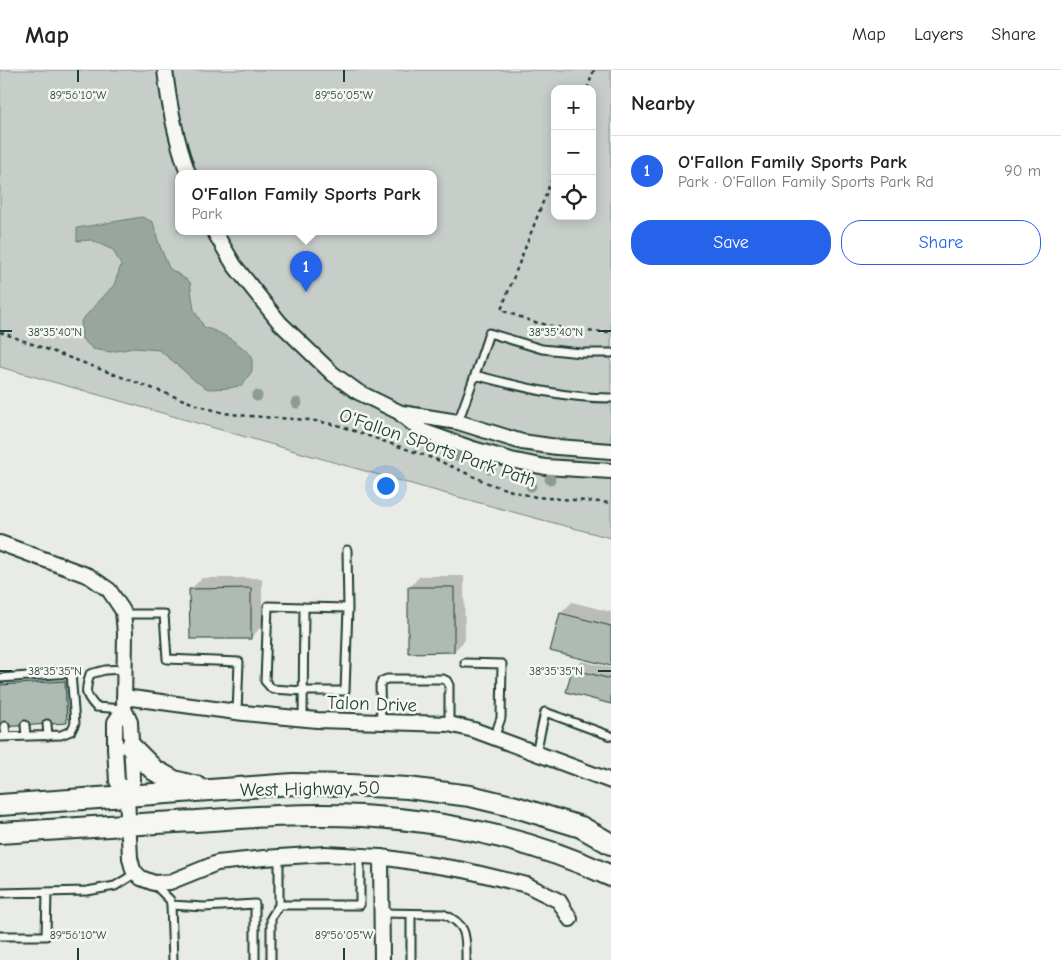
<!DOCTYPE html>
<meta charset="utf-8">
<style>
body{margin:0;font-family:"Comic Neue",sans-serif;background:#f6f6f6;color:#222}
.controls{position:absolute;right:15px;top:15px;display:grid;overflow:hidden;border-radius:10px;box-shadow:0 2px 12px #0003}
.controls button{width:45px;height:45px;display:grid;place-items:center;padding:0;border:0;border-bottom:1px solid #e0e0e0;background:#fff;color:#222;font:25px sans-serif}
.you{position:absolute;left:385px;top:415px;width:18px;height:18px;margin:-12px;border:4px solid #fff;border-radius:50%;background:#1a73e8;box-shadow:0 0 0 8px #1a73e833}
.badge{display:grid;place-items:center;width:32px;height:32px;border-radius:50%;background:#2563eb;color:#fff;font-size:16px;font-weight:700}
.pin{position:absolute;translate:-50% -41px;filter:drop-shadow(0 1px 2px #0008)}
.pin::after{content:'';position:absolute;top:26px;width:18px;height:15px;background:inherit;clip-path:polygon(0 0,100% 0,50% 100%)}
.popup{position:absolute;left:175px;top:100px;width:262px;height:65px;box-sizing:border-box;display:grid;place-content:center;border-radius:10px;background:#fff;filter:drop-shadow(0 1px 4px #0005);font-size:16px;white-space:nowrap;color:#767676}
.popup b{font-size:19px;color:#222}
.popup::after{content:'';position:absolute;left:50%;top:100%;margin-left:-10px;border:10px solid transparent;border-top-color:#fff}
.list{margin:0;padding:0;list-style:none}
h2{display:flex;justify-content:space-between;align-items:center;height:65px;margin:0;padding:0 20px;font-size:21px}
h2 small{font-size:16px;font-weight:400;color:#767676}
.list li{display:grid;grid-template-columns:32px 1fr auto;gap:15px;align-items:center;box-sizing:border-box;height:70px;padding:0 20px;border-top:1px solid #e0e0e0}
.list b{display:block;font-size:19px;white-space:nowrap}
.list p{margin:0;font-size:16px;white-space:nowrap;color:#767676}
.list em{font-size:16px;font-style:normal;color:#767676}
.actions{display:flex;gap:10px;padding:15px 20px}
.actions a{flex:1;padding:11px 0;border:1px solid #2563eb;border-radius:20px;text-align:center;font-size:18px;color:#2563eb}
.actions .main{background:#2563eb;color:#fff}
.icon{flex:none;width:28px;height:28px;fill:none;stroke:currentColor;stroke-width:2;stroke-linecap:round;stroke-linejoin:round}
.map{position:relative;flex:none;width:611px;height:890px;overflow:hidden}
header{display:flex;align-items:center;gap:30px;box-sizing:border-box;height:70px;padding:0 25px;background:#fff;border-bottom:1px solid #e0e0e0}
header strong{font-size:24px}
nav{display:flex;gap:28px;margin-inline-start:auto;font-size:18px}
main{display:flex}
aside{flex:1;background:#fff}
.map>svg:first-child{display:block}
.green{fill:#c7cec9;stroke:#73867e;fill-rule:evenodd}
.water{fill:#99a6a0;stroke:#687c75}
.shadow{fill:#0003}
.building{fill:#b0bab5;stroke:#1f3d34}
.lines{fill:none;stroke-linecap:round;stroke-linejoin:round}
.lane-casing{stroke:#1f3d34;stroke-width:11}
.street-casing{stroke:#1f3d34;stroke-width:18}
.secondary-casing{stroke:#1f3d34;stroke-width:24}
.path{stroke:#1f3d34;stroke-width:2.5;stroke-dasharray:4 4;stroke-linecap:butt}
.lane{stroke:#f6f6f2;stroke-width:7}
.street{stroke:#f6f6f2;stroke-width:14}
.secondary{stroke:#f6f6f2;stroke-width:20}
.tree{fill:#8d9b95}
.ticks{fill:none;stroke:#1f3d34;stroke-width:2}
.labels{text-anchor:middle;stroke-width:5;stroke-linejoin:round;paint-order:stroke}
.street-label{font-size:19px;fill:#1f3d34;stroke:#f6f6f2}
.ticks-label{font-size:12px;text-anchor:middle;fill:#1f3d34;stroke:#f6f6f2;stroke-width:5;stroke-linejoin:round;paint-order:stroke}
</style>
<header>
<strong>Map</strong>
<nav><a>Map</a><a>Layers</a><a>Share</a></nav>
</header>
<main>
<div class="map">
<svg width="611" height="890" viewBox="0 0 611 890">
<rect width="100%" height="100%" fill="#e9ebe7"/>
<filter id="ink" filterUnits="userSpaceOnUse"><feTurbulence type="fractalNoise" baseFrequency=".02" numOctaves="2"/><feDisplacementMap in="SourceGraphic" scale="10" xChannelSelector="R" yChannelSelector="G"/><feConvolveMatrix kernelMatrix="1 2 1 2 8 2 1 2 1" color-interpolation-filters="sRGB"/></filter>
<g filter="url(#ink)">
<!-- green -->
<path class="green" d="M 0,0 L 611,0 L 611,468 C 406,415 204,354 0,297 ZM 555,19 L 592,19 L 592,146 L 555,146 ZM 178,103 L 434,103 L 434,161 L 178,161 Z"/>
<!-- water -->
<path class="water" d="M 142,147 L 153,152 L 159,174 L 169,198 L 190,212 L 194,240 L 204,257 C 225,264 236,271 252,286 L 252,301 L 242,315 L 230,318 L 208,319 L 195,311 L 174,292 L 159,280 L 134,278 L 110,282 L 93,279 L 82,269 L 81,251 L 114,215 L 121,195 L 113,180 L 91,170 L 77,171 L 77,158 Z"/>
<!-- shadow -->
<path class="shadow" d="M 420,506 L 464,506 L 465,570 L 454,581 L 409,518 Z
M 202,508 L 262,508 L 262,556 L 251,568 L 191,519 Z
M 572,532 L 611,542 L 611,595 L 561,543 Z
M 582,591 L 611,598 L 611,633 L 568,621 L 574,599 Z
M 67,609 L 69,649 L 67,651 L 0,655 L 0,613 Z"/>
<!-- building -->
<path class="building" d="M 408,517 L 454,517 L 454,582 L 408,583 Z
M 251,518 L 251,569 L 190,569 L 189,519 Z
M 560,543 L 611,556 L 611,596 L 550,581 Z
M 572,599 L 611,609 L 611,634 L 566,622 Z
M 65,611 L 67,653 L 0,657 L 0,615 Z"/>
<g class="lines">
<!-- lane casing -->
<g class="lane-casing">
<path id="lane" d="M 475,305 L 489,263 L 542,279 L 581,283 L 611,283
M 458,352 L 475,305 C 520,317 564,328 611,328
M 304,537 L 268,536 L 265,611 L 272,619 L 304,621 L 345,621 L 348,538
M 123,544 L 164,544 L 167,589 L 239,592 L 237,642
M 465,593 L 502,594 L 501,648 L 494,668
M 0,608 L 71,603 L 75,653 L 71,661 L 61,665 L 0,667
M 124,639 L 96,637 C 84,624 85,621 90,604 L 105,600 L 125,599
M 303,648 L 304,537 L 348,538 L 347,480
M 381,651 L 380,615 L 382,611 L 387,609 L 443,609 L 447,611 L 449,615 L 449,654
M 47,654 L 48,666
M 25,655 L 26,666
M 5,656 L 6,667
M 536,683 L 545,642 L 611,666
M 279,787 L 279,835 L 360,835 L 360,786
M 154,814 L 170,830 L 171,835 L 173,890
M 0,823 L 87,821 L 115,816 L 136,803
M 171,835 L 204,837 L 255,834 L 255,890
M 381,843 L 443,844 C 468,854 466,867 466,890
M 0,866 L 46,866 L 47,823
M 271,890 L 271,848 L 279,835
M 411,890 L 411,844"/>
</g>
<!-- street casing -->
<g class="street-casing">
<path id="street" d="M 165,0 C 169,35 176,70 188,103
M 214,161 L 234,195 L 280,253 L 333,304 L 358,322 L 401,343 L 458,352 L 522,372 L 557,377 L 611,381
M 401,344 L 422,361 L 473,379 L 511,390 L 545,397 L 611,401
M 0,473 L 89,506 L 109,520 L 123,541 L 125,563 L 124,639 L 130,652 L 133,710 L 127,726 L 130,788 L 133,800 L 141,808 L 154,813 L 170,812 L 217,793 L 264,788 L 325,784 L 381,787 L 464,800 L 527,815 L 559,831 L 570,849
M 124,627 L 244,643 L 317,650 L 449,654 L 474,660 L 611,711
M 124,639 L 115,652 L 115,678 L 117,711 L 127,726
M 381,787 L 382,890"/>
</g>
<!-- secondary casing -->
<g class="secondary-casing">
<path id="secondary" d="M 131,677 L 154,700 L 174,711 L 197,717
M 0,735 L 293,714 L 349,715 L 408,718 L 470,726 L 516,737 L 581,757 L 611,774
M 0,763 C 65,759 131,754 196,751 C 251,747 307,743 362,746 C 448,751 533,770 611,806"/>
</g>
<!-- path -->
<path class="path" d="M 587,19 L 594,0
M 555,101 L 501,240 L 534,252 L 575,261 L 611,262
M 0,262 L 200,336 L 224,343 L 248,346 L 310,350 L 337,355 L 435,389 L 490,414 L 515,422 L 536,427 L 611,433"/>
<!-- lane -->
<use href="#lane" class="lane"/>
<!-- street -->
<use href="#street" class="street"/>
<!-- secondary -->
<use href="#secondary" class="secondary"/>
</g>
<!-- trees -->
<g class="tree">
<circle cx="257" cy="326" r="5.5"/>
<circle cx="297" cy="333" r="5.5"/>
<circle cx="428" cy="375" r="5.5"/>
<circle cx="456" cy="386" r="5.5"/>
<circle cx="475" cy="393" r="5.5"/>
<circle cx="490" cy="399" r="5.5"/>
<circle cx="511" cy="403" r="5.5"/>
<circle cx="550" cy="409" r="5.5"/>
<circle cx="531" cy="416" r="5.5"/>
</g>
</g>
<!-- ticks -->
<path class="ticks" d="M 78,0 L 78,12M 344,0 L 344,12M 0,261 L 12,261M 598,261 L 611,261M 0,601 L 12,601M 598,601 L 611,601M 78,878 L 78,890M 344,878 L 344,890"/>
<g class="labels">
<!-- street labels -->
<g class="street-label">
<text transform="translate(438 377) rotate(19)" y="7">O'Fallon SPorts Park Path</text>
<text transform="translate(372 633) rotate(2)" y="7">Talon Drive</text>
<text transform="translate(310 718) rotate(-1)" y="7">West Highway 50</text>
</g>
</g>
<g class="ticks-label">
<text x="78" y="29">89°56'10"W</text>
<text x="344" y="29">89°56'05"W</text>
<text x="55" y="266">38°35'40"N</text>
<text x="556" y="266">38°35'40"N</text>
<text x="55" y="605">38°35'35"N</text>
<text x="556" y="605">38°35'35"N</text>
<text x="78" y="869">89°56'10"W</text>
<text x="344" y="869">89°56'05"W</text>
</g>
</svg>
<div class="controls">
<button>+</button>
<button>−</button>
<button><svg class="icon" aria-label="locate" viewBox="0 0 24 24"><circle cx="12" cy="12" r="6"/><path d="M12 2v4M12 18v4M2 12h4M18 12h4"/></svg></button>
</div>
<div class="you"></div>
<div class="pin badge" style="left:306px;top:222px">1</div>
<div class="popup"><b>O'Fallon Family Sports Park</b>Park</div>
</div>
<aside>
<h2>Nearby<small></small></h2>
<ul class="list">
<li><span class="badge">1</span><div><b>O'Fallon Family Sports Park</b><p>Park · O'Fallon Family Sports Park Rd</p></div><em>90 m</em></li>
</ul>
<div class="actions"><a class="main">Save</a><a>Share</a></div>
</aside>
</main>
